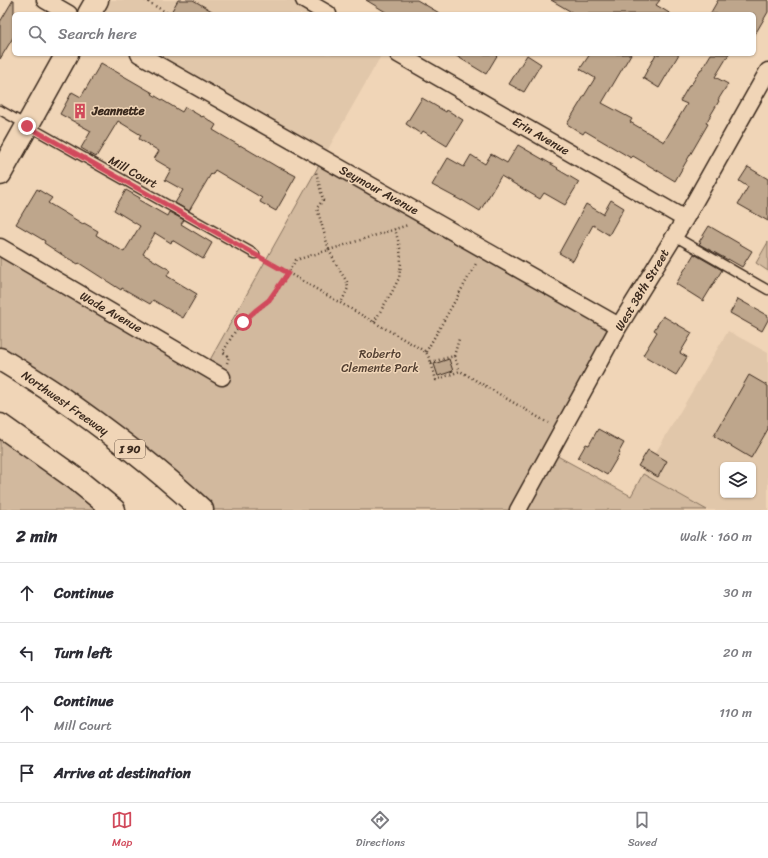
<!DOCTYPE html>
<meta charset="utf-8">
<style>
body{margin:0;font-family:Sriracha,sans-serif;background:#f7f7f7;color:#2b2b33}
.controls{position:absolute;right:12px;bottom:12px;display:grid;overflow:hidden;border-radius:6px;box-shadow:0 1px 3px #0004}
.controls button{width:36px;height:36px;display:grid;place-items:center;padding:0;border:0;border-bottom:1px solid #e1e1e2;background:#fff;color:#2b2b33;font:20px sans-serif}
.stop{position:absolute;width:12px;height:12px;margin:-9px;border:3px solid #d1495b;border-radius:50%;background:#fff}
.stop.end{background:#d1495b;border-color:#fff;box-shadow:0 1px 4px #0008}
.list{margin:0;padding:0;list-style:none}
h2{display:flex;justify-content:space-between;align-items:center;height:52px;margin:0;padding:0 16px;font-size:17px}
h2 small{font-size:13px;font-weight:400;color:#7c7c81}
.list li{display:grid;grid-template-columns:26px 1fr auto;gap:12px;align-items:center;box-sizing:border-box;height:60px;padding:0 16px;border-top:1px solid #e1e1e2}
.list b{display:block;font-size:15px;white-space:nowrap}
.list p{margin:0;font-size:13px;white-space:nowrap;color:#7c7c81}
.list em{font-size:13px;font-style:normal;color:#7c7c81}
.icon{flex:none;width:22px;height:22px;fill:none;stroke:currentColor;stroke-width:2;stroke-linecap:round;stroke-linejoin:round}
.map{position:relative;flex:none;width:768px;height:510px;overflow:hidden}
.search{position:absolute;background:#fff;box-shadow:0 1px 3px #0004;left:12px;right:12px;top:12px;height:44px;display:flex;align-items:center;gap:10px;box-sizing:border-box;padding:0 14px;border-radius:6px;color:#7c7c81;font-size:15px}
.sheet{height:292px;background:#fff}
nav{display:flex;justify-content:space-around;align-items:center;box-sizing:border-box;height:56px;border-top:1px solid #e1e1e2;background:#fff;font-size:11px;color:#7c7c81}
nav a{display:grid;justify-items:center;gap:2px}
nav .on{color:#d1495b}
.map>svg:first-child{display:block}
.built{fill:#e1c7aa;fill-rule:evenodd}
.green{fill:#d2b99e;stroke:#86725e}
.building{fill:#bea68c;stroke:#3b2a1e}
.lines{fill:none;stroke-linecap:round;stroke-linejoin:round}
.service-casing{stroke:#3b2a1e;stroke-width:11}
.minor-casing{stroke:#3b2a1e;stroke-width:19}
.secondary-casing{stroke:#3b2a1e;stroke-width:25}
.motorway-casing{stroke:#3b2a1e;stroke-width:25}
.path{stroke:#3b2a1e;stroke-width:2.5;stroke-dasharray:1 3;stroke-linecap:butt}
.service{stroke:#f0d5b7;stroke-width:8}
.minor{stroke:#f0d5b7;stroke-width:16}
.secondary{stroke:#f0d5b7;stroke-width:22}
.motorway{stroke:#f0d5b7;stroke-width:22}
.route{stroke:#d1495b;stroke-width:5}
.labels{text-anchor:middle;stroke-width:3;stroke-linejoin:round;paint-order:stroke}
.shield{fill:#f0d5b7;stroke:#715d4c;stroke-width:1}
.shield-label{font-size:11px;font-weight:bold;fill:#3b2a1e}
.poi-label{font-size:12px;font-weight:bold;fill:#3b2a1e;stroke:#f0d5b7;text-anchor:start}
.street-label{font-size:12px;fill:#3b2a1e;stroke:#f0d5b7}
.park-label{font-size:12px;fill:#523f31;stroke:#f0d5b7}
</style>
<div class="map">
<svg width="768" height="510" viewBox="0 0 768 510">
<rect width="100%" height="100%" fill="#f0d5b7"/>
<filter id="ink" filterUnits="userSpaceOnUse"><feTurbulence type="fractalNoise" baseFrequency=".025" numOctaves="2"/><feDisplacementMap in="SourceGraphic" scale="8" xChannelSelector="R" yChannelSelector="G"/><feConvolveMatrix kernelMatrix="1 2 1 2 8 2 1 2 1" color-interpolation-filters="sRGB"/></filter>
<g filter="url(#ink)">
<!-- built -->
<path class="built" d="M 97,0 L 304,0 L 328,14 L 89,14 Z
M 139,54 L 382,54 L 323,158 Z
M 728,331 L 768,353 L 768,510 L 707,510 L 643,474 ZM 723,465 L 753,465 L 753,495 L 723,495 Z"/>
<!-- green -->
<path class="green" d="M 323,158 L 619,326 L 550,452 L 631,496 L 643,474 L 707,510 L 202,510 L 0,359 L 0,247 L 206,367 Z
M 768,242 L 768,271 L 756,263 Z
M 0,425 L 101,510 L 0,510 Z"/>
<!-- building -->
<path class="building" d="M 13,0 L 14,0 L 14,36 L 0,59 L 0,22 Z
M 178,0 L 193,0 L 217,14 L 170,14 Z
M 366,0 L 417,0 L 441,14 L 389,14 Z
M 551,0 L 660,0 L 656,5 L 671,14 L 575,14 Z
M 718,0 L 768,0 L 768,12 L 754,36 L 754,14 L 710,14 Z
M 453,54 L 498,54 L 486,74 Z
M 590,54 L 631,54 L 602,103 L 632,119 L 630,122 L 664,142 L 687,104 L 680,101 L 690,84 L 691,85 L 701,69 L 702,69 L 711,54 L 729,54 L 715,77 L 728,84 L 718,100 L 719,101 L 706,123 L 708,124 L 675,181 L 633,156 L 631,158 L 585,131 L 583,134 L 567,124 L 595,78 L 580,69 Z
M 656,54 L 679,54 L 659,88 L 643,78 Z
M 527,55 L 541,64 L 524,92 L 509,84 Z
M 101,63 L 153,93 L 152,94 L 182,112 L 185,107 L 202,117 L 203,116 L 216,125 L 213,130 L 240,146 L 240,145 L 279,168 L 279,167 L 296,176 L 276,211 L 260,202 L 262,198 L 215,170 L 212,175 L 211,174 L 189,211 L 175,203 L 183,190 L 165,180 L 171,169 L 154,159 L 159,151 L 139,139 L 141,135 L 118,121 L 96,157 L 81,148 L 91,131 L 60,114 L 72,92 L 81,97 Z
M 422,98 L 446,112 L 447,110 L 463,120 L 447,146 L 423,131 L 421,134 L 406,124 Z
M 518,145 L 558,168 L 557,169 L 579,182 L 565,205 L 544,193 L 540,199 L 501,176 L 480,211 L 462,200 L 462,201 L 432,185 L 448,158 L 464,167 L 471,155 L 485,164 L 491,154 L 507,163 Z
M 748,167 L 768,179 L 768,221 L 738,204 L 748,187 L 739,181 Z
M 37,189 L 52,198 L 48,203 L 83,224 L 84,223 L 98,231 L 96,235 L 124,252 L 140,226 L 114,210 L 126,190 L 140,198 L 139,200 L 167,216 L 169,212 L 184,220 L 181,224 L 212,243 L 203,259 L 172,240 L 171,243 L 155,233 L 143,254 L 170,270 L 167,276 L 197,294 L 183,318 L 153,300 L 150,304 L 122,288 L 121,290 L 79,263 L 78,264 L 64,256 L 44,243 L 45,241 L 16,224 Z
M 611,200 L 624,208 L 609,235 L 593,225 L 573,261 L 559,253 L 586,204 L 603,214 Z
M 709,226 L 752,251 L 742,267 L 728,259 L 728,260 L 699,244 L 701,242 L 699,242 Z
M 694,254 L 722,270 L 703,301 L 676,284 Z
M 738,299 L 768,316 L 768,320 L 762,331 L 730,313 Z
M 663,316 L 692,333 L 680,353 L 687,357 L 676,375 L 643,355 L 657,332 L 654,330 Z
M 449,359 L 453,371 L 438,376 L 434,364 Z
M 749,375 L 768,386 L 768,429 L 751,458 L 714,436 Z
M 598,429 L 624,443 L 619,452 L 620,453 L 607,475 L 578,458 L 586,444 L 589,445 Z
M 648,450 L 667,461 L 658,477 L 638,466 Z"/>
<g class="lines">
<!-- service casing -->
<g class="service-casing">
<path id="service" d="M 0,110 L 255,254
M 674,236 L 768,290"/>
</g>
<!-- minor casing -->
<g class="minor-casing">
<path id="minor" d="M 45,0 L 69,14
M 304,0 L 328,14
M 139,54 L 619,326
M 398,54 L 685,219
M 0,247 L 222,377
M 518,510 L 619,326 L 685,219 L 768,71"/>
</g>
<!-- secondary casing -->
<g class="secondary-casing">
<path id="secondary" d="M 89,14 L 97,0
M 0,174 L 27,126 L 67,54"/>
</g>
<!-- motorway casing -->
<g class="motorway-casing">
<path id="motorway" d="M 0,359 C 18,370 36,381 54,393 C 106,429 156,467 202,510
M 0,425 L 76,479 L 114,510"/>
</g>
<!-- path -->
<path class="path" d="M 145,0 L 169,14
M 329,250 L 408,225
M 329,250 L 337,266 L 347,282 L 348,288 L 341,303
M 264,259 L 426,352 L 431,362 L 436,380 L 460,371 L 548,423
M 374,322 L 392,292 L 399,278 L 401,263 L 400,248 L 395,229
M 426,352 L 477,262
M 454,356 L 459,339
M 431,362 L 454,356 L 460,371
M 227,363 L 229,357 L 223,352 C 229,342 235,329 244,321 C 252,313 264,306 270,299 C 280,287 288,273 296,260 L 329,250 L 317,208 L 323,200 L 316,172"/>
<!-- service -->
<use href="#service" class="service"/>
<!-- minor -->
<use href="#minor" class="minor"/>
<!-- secondary -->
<use href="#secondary" class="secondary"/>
<!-- motorway -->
<use href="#motorway" class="motorway"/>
</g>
</g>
<g class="lines" filter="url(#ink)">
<!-- route -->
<path class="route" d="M 27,126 L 288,273 L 269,300 L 255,311 L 243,322"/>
</g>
<!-- icons -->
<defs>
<g id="building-bare" transform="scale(1.2)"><path d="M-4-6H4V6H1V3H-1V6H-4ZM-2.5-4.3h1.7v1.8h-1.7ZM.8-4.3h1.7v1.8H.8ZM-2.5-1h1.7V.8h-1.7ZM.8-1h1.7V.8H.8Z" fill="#d1495b" stroke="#f0d5b7" stroke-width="2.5" paint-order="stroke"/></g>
</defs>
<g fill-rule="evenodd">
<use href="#building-bare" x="80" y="111"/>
</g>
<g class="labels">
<!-- shield labels -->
<rect class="shield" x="115" y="440" width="30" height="18" rx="3"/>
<g class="shield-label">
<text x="130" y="453">I 90</text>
</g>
<!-- poi labels -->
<g class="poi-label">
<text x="92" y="115">Jeannette</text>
</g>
<!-- street labels -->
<g class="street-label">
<text transform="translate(541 136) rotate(30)" y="4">Erin Avenue</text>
<text transform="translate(133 172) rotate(29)" y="4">Mill Court</text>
<text transform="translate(379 190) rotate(29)" y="4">Seymour Avenue</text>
<text transform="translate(642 290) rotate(-59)" y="4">West 38th Street</text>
<text transform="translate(111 312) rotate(30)" y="4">Wade Avenue</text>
<text transform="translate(65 403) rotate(35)" y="4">Northwest Freeway</text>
</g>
<!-- park labels -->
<g class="park-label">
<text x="380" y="358">Roberto<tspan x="380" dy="14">Clemente Park</tspan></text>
</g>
</g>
</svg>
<div class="controls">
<button><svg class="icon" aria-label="layers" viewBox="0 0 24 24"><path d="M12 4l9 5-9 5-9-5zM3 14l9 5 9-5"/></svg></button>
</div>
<div class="stop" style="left:243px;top:322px"></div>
<div class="stop end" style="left:27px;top:126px"></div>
<div class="search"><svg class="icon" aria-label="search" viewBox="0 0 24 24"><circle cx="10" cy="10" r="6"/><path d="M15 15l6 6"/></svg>Search here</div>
</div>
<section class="sheet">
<h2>2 min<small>Walk · 160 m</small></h2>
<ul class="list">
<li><svg class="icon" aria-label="ahead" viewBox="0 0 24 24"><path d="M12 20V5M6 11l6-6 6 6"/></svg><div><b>Continue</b></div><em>30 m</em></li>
<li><svg class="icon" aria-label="left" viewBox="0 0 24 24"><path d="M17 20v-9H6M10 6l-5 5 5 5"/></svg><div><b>Turn left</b></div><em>20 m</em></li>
<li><svg class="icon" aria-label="ahead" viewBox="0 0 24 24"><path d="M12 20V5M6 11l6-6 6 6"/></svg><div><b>Continue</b><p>Mill Court</p></div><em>110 m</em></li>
<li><svg class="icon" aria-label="arrive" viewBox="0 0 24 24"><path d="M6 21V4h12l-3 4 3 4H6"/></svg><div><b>Arrive at destination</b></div></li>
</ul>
</section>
<nav>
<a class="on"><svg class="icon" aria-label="map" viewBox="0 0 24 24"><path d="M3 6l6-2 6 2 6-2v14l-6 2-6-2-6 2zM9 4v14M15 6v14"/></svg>Map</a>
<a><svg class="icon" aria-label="directions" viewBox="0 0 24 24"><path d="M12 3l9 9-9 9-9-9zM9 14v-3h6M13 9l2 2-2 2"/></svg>Directions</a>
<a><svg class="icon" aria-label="saved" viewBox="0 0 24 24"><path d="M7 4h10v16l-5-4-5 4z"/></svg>Saved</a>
</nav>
